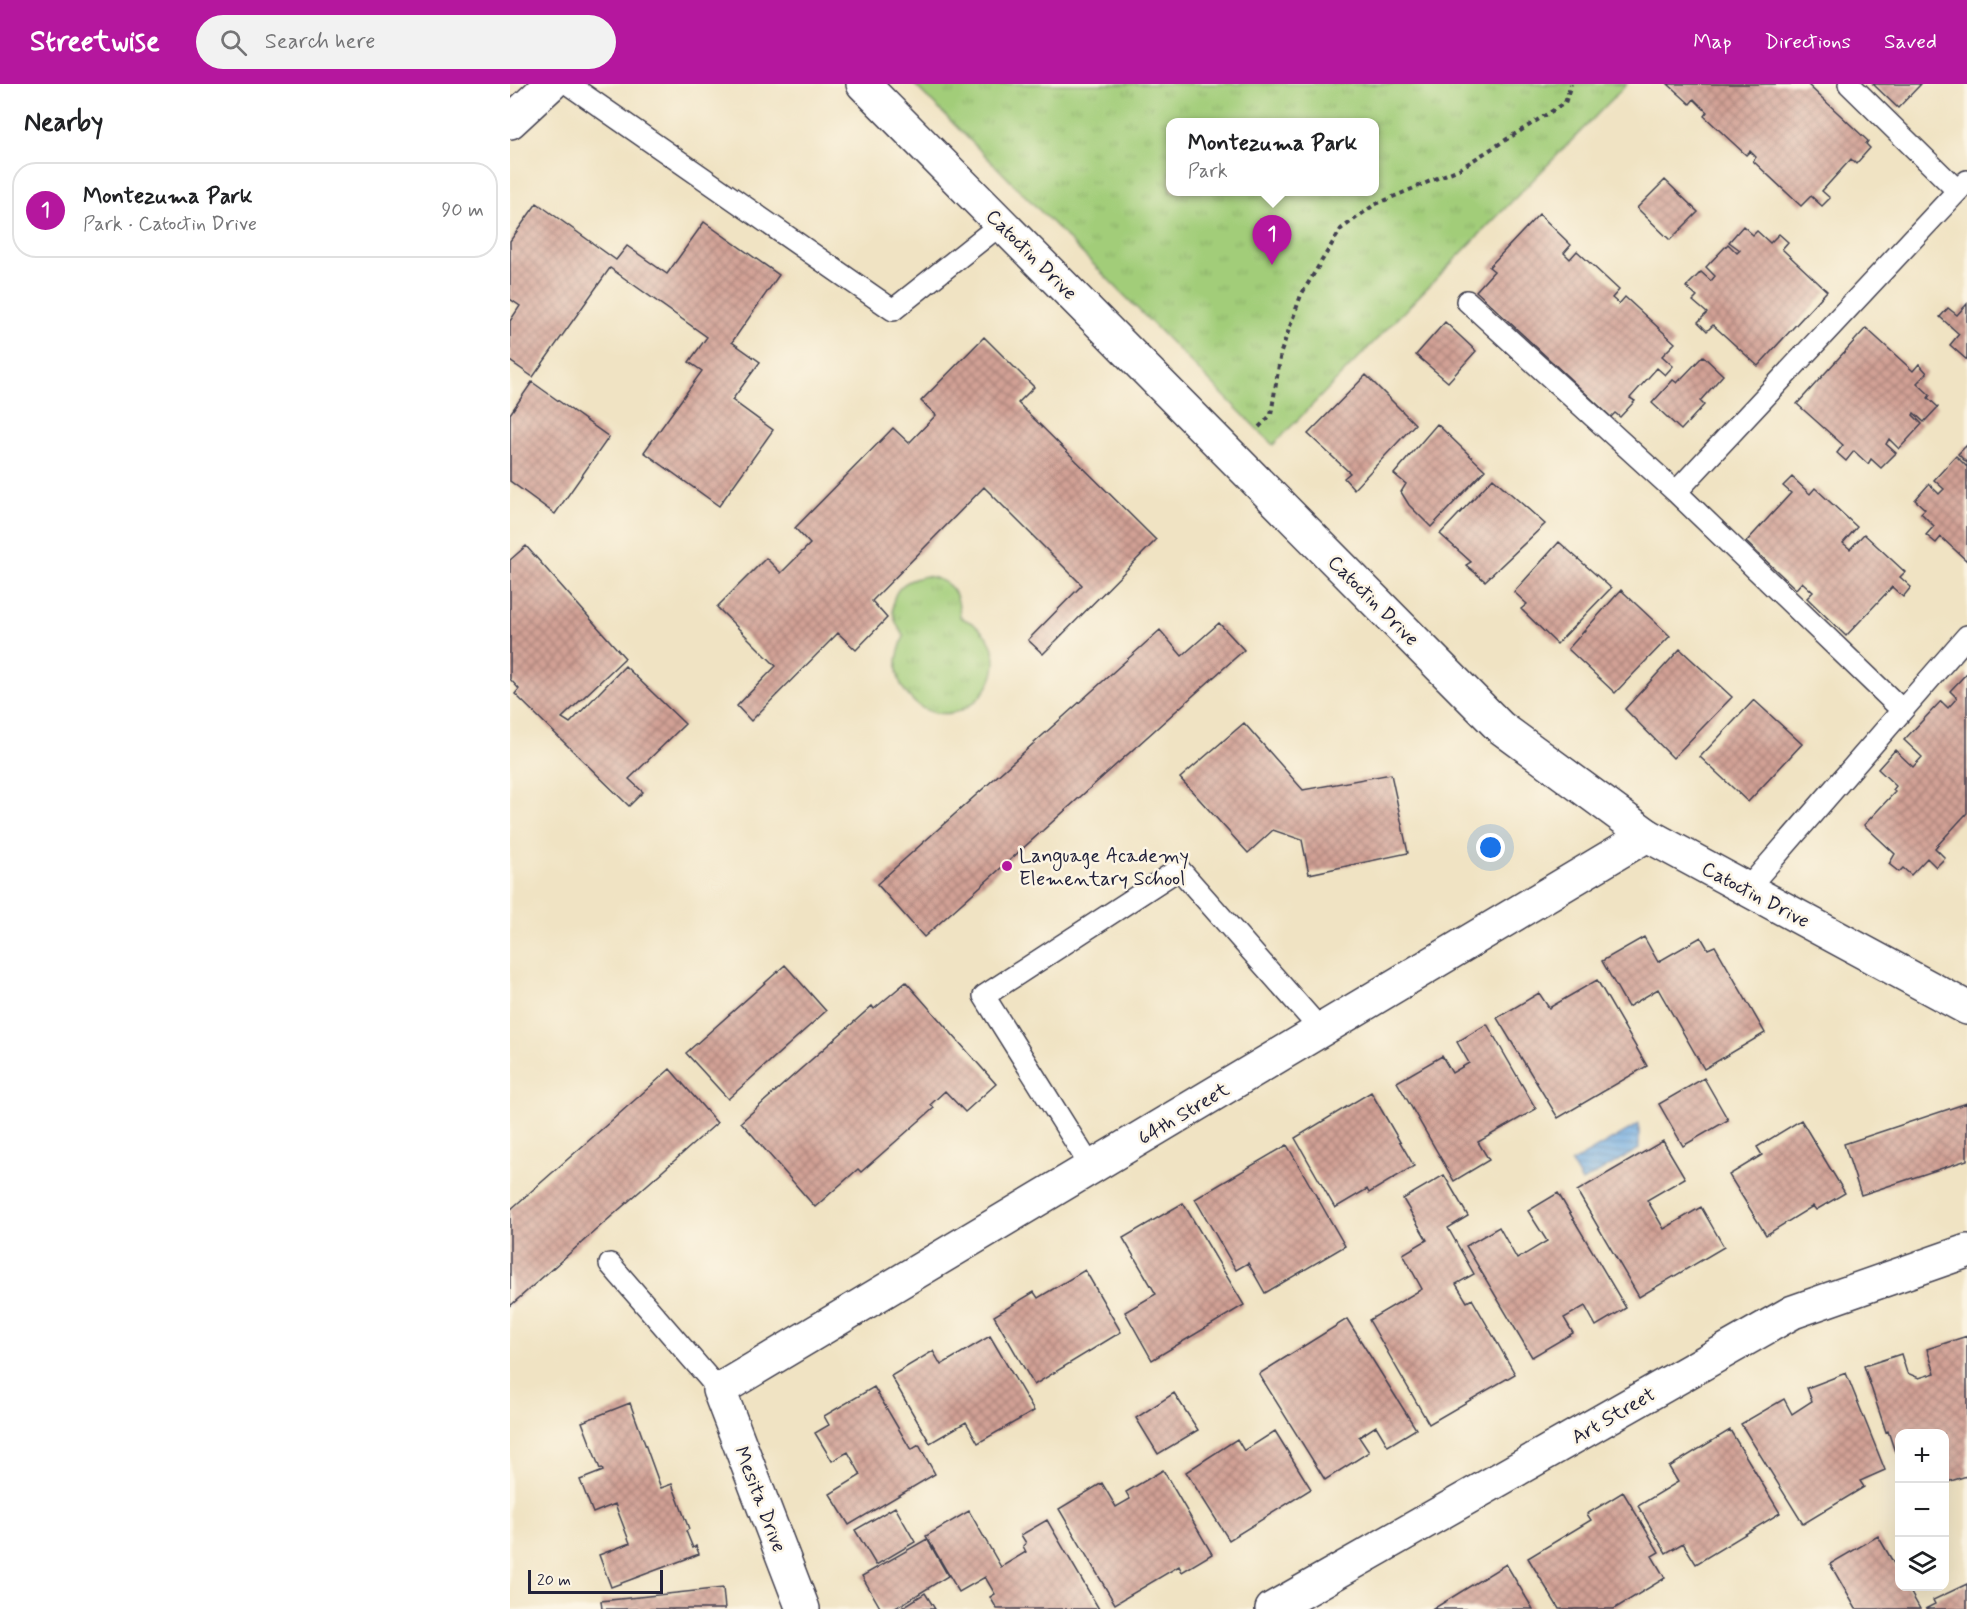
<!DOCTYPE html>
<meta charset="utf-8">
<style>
body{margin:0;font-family:Mynerve,sans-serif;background:#f2f2f2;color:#202124}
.controls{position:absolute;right:18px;bottom:18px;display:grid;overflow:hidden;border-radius:12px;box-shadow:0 6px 24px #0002}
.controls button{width:54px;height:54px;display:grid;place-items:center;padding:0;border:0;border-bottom:2px solid #e0e0e0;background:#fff;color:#202124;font:30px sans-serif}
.scale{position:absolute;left:18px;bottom:15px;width:135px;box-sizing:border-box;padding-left:6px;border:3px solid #22223b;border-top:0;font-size:16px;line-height:21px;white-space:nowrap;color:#22223b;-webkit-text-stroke:4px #fcf5e5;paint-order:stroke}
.you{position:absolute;left:981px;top:764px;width:21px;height:21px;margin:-15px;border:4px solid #fff;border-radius:50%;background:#1a73e8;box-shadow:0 0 0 9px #1a73e833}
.badge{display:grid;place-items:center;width:39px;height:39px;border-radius:50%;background:#b5179e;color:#fff;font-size:20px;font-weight:700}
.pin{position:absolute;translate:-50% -50px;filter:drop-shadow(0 2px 3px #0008)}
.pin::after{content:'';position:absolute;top:32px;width:21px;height:18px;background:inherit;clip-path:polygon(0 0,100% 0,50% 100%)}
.popup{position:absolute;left:656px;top:34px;width:213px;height:78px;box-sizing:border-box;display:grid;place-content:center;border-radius:12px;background:#fff;filter:drop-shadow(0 2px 4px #0005);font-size:20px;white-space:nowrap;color:#757577}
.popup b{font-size:22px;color:#202124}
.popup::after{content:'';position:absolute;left:50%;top:100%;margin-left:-12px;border:12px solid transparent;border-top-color:#fff}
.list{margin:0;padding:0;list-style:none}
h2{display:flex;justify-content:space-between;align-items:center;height:78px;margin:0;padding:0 24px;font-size:26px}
h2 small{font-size:20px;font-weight:400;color:#757577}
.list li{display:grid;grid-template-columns:39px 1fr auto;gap:18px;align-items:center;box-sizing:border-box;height:96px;margin:0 12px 12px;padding:0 12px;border:2px solid #e0e0e0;border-radius:24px}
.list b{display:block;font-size:22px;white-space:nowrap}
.list p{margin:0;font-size:20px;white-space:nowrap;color:#757577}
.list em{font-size:20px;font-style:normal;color:#757577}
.icon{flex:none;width:33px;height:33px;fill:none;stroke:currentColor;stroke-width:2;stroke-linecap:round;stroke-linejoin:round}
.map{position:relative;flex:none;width:1457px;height:1525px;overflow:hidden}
header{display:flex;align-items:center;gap:36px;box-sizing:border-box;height:84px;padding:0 30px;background:#b5179e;color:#fff}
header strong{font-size:28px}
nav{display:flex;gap:33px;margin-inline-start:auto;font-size:21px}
.search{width:420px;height:54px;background:#f2f2f2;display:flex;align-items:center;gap:15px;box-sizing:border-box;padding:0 21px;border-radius:33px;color:#757577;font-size:22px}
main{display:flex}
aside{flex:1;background:#fff}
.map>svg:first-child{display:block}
.park{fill:url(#park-tufts);stroke:#62785a;stroke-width:1.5;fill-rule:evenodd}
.water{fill:url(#water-rules);stroke:#49668e;stroke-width:1.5}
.building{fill:url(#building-cross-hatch)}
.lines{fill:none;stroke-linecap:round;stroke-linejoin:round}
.service-casing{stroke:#413f4f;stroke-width:24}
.minor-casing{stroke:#413f4f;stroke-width:36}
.tertiary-casing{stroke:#413f4f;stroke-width:36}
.path{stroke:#413f4f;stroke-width:4;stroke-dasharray:4.5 4.5;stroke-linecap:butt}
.service{stroke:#fff;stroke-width:21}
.minor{stroke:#fff;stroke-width:33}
.tertiary{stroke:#fff;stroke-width:33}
.poi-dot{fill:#b5179e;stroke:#fcf5e5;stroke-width:2}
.labels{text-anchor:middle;stroke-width:5;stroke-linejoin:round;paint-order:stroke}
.street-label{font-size:20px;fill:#22223b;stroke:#fcf5e5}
.poi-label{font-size:20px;fill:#22223b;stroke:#fcf5e5;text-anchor:start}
</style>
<header>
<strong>Streetwise</strong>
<div class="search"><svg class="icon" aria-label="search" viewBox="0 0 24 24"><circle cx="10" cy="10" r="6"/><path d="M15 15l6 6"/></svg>Search here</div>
<nav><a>Map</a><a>Directions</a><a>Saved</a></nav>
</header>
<main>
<aside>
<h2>Nearby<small></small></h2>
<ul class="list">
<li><span class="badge">1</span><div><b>Montezuma Park</b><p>Park · Catoctin Drive</p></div><em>90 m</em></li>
</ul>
</aside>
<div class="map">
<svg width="1457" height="1525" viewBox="0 0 1457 1525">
<defs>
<pattern id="park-tufts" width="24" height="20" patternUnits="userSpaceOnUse" patternTransform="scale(1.5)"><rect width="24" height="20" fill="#a2cd79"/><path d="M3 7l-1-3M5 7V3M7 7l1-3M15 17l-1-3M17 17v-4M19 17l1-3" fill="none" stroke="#8bb06a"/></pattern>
<pattern id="water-rules" width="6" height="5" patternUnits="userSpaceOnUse" patternTransform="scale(1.5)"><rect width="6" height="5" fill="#70abe1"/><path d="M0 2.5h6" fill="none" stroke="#5c8bb8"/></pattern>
<pattern id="building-cross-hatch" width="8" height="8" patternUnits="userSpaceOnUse" patternTransform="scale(1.5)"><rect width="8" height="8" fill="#d2a195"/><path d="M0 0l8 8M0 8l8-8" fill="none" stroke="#aa837b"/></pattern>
</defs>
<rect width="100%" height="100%" fill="#fcf5e5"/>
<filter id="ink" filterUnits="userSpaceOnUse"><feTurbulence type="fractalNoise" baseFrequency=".0167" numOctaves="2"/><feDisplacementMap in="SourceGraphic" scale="12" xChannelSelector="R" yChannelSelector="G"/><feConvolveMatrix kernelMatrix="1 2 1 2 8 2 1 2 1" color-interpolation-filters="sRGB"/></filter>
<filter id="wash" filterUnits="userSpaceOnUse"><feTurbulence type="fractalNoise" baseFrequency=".008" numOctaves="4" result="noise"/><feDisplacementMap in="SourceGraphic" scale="24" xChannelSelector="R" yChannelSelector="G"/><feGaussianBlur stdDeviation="1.35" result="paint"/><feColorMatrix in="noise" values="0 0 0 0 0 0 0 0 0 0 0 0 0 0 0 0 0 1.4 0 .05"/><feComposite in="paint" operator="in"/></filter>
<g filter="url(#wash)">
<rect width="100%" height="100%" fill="#f0e3c3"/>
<!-- park -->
<path class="park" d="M 404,0 L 1117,0 L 763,361 ZM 660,39 L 864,39 L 864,108 L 660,108 Z
M 417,492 C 442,497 449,508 450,533 C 455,536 462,538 466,542 C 522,586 440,668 396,609 C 382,590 386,572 394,552 C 374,525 380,497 417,492 Z"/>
<!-- water -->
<path class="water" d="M 1129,1040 L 1129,1065 L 1072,1098 L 1061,1079 Z"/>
<g id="blocks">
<!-- building -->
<path class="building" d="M 1158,0 L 1297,0 L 1358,57 L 1356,60 L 1360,64 L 1346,80 L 1341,75 L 1312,107 L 1320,114 L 1312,122 L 1301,112 L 1291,122 L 1243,77 L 1246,73 L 1240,67 L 1236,71 L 1194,32 L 1197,28 L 1184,15 L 1180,20 Z
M 1363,0 L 1411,0 L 1388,24 Z
M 1155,96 L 1188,128 L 1160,156 L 1127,124 Z
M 27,119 L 106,176 L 117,162 L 157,190 L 194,138 L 269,191 L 222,258 L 250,278 L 222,316 L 263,346 L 209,422 L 134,368 L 192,287 L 179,278 L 197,253 L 100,184 L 23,293 L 0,277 L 0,237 L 10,222 L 0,215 L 0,157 Z
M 1029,130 L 1061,161 L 1054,169 L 1060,175 L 1067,167 L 1109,206 L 1102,214 L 1109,220 L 1115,213 L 1165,259 L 1152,272 L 1163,282 L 1155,291 L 1147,284 L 1120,314 L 1125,317 L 1110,333 L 1105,329 L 1101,333 L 966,207 L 984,187 L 979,183 Z
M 1233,142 L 1243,151 L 1247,147 L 1260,159 L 1269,150 L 1278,158 L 1272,165 L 1317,207 L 1248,282 L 1203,241 L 1197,247 L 1188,238 L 1197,229 L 1183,217 L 1187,213 L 1176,203 L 1191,188 L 1201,197 L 1205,192 L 1196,183 L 1218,160 L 1227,169 L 1230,166 L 1219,158 Z
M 1457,220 L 1457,276 L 1440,261 L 1449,250 L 1430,233 L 1438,224 L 1447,231 Z
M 935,238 L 966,267 L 938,298 L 906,271 Z
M 1356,244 L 1403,287 L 1409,280 L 1417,289 L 1407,299 L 1420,311 L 1418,314 L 1428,323 L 1414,338 L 1404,329 L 1403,331 L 1412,340 L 1389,365 L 1379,355 L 1376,360 L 1386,369 L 1371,384 L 1361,375 L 1358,380 L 1344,367 L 1336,377 L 1327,369 L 1333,361 L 1287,320 Z
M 474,253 L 524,303 L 508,319 L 646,456 L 533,570 L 518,556 L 572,501 L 474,403 L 362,517 L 377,534 L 346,566 L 328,549 L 241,637 L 227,622 L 266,582 L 207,523 L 256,474 L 271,489 L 300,460 L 285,444 L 383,344 L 399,359 L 426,331 L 411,317 Z
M 1193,272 L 1213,291 L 1190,317 L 1194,321 L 1171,346 L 1142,319 L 1163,296 L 1167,299 Z
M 856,291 L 905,340 L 844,405 L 834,394 L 840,389 L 798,350 Z
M 22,298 L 99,353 L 45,430 L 0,397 L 0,330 Z
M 927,340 L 975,386 L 921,443 L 899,421 L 891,408 L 896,400 L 884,390 Z
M 1457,361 L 1457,379 L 1448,370 Z
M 1446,372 L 1456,382 L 1457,381 L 1457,477 L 1431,453 L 1426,459 L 1416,451 L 1424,442 L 1411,429 L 1415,425 L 1405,416 L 1419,400 L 1429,410 L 1434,405 L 1424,396 Z
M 1282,393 L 1300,410 L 1305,404 L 1347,443 L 1333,459 L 1340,465 L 1354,450 L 1395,488 L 1390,493 L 1401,503 L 1393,513 L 1382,503 L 1336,552 L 1297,514 L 1303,508 L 1292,498 L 1286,505 L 1236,458 L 1281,409 L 1273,402 Z
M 983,394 L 1035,440 L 975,497 L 956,481 L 961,478 L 930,450 Z
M 1049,458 L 1101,504 L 1047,560 L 1011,525 L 1017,520 L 1004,508 Z
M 16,462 L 115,574 L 52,634 L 60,639 L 115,582 L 175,640 L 119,695 L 133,708 L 119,722 L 5,610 L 9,605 L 0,595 L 0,476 Z
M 1111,506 L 1160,552 L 1105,609 L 1058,565 Z
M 709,539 L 734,566 L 414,853 L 367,800 L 650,546 L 672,572 Z
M 1170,565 L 1222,613 L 1163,674 L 1115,625 Z
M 1457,589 L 1457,729 L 1425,764 L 1435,774 L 1426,783 L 1417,774 L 1401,791 L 1393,784 L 1389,788 L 1379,780 L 1385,770 L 1354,741 L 1385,708 L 1383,706 L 1386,702 L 1368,685 L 1385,666 L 1403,683 L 1412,673 L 1394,656 L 1431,617 L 1438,624 L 1447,614 L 1440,607 Z
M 1244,616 L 1292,660 L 1238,718 L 1190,673 Z
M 734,639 L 793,706 L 881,690 L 898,769 L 799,790 L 792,756 L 763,746 L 738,769 L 670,694 Z
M 1134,853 L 1148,878 L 1191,853 L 1198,865 L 1205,862 L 1255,949 L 1194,985 L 1148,905 L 1118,923 L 1092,877 Z
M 275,881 L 316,927 L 218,1015 L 176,969 Z
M 1087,896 L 1137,982 L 1048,1034 L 987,934 L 1029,909 L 1039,924 Z
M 396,898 L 486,1000 L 455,1028 L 435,1007 L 421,1020 L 424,1024 L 351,1088 L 348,1085 L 305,1123 L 231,1038 L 362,922 L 364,925 Z
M 977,940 L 1026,1025 L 968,1058 L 979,1076 L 944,1097 L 887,998 L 932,972 L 942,989 L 959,979 L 947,958 Z
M 160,985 L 207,1039 L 0,1222 L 0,1126 Z
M 1194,994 L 1218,1036 L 1173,1062 L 1149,1020 Z
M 861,1008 L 904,1082 L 859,1109 L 857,1105 L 825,1124 L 785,1054 Z
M 1457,1019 L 1457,1076 L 1351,1111 L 1334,1060 Z
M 1291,1036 L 1335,1109 L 1306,1126 L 1303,1122 L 1256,1151 L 1219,1091 L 1252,1071 L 1247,1063 Z
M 1153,1057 L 1175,1094 L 1137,1116 L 1154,1145 L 1191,1123 L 1214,1163 L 1129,1213 L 1067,1107 Z
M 777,1061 L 835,1162 L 755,1209 L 738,1179 L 726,1186 L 685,1115 Z
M 934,1091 L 958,1132 L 938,1144 L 964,1190 L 946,1200 L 957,1218 L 962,1215 L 1005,1290 L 919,1340 L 859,1236 L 912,1205 L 893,1170 L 917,1156 L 893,1115 Z
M 1048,1109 L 1116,1224 L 1086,1242 L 1075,1222 L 1054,1234 L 1063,1249 L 1022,1273 L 956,1162 L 989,1143 L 1007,1175 L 1037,1157 L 1018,1127 Z
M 673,1119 L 734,1221 L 642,1276 L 615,1228 L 646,1210 L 613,1154 Z
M 575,1186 L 611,1248 L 524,1301 L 484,1232 L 524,1208 L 528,1214 Z
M 837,1235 L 906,1345 L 878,1362 L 866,1342 L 849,1353 L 859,1368 L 815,1396 L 749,1290 Z
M 480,1252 L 524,1327 L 468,1359 L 456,1338 L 420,1359 L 381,1292 L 423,1267 L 431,1281 Z
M 1457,1252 L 1457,1392 L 1434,1399 L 1434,1350 L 1390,1350 L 1390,1366 L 1385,1368 L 1378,1347 L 1376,1348 L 1354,1282 L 1391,1270 L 1397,1289 L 1409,1294 L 1425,1289 L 1417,1265 Z
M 1336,1289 L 1375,1386 L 1350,1397 L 1354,1403 L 1293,1440 L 1231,1340 L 1274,1315 L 1282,1330 L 1302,1317 L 1297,1304 Z
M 364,1303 L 401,1366 L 409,1361 L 425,1390 L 339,1441 L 320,1410 L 351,1391 L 338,1368 L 322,1377 L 305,1349 L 319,1341 L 314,1332 Z
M 664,1309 L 688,1346 L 648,1370 L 626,1334 Z
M 120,1319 L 151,1404 L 162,1400 L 179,1445 L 176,1447 L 183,1464 L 186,1462 L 189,1470 L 101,1503 L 89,1471 L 120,1459 L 105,1420 L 83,1429 L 70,1396 L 93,1387 L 92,1384 L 90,1385 L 72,1338 Z
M 1220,1346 L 1270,1429 L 1186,1480 L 1173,1459 L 1156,1469 L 1128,1422 L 1168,1398 L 1159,1383 Z
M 765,1347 L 801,1405 L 719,1456 L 676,1388 L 727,1355 L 734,1367 Z
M 653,1386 L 702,1470 L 672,1488 L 669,1482 L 605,1520 L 549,1425 L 592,1399 L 606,1423 L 620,1415 L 616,1408 Z
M 1113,1408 L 1149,1468 L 1142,1472 L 1155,1494 L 1104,1525 L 1049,1525 L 1018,1474 L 1081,1436 L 1077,1430 Z
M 385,1423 L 405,1458 L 366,1481 L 345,1446 Z
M 459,1427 L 491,1483 L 516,1468 L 513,1462 L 516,1459 L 511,1451 L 537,1436 L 589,1525 L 487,1525 L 480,1513 L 485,1510 L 475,1493 L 449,1508 L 416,1452 Z
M 1368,1452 L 1390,1490 L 1390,1502 L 1397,1502 L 1410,1525 L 1346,1525 L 1320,1480 Z
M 417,1455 L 438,1492 L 384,1525 L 371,1525 L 352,1492 Z
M 996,1480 L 1023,1525 L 923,1525 Z
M 1457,1500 L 1457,1525 L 1415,1525 L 1425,1520 L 1423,1516 Z
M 213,1504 L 215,1525 L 92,1525 L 91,1517 Z
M 415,1509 L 425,1525 L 390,1525 Z"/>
</g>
</g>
<g filter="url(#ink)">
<use href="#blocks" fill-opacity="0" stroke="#413f4f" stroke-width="1.5"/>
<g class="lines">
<!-- service casing -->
<g class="service-casing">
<path id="service" d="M 58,0 L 383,226 L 491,140
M 1339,0 L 1448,107
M 957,217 L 1166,408
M 1392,626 L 1166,408 L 1457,97
M 1237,805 L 1457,552
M 581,1083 L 474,912 L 669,785 L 811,946
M 100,1180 L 209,1306"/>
</g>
<!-- minor casing -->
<g class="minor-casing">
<path id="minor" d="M 0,38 L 41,0
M 293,1525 L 209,1306 L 1137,751
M 762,1525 L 1283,1228 L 1457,1167"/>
</g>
<!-- tertiary casing -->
<g class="tertiary-casing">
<path id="tertiary" d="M 353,0 L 990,643 L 1137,751 L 1457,924"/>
</g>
<!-- path -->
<path class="path" d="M 749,343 L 761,331 L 771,268 L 791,211 L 831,145 L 864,121 L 949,85 L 1055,19 L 1061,0"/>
<!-- service -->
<use href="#service" class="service"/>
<!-- minor -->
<use href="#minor" class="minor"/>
<!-- tertiary -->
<use href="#tertiary" class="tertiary"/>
</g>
</g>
<!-- markers -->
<circle class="poi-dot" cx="497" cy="782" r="6"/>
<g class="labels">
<!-- street labels -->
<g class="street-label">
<text transform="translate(522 170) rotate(45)" y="7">Catoctin Drive</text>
<text transform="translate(864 516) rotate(45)" y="7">Catoctin Drive</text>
<text transform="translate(1246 810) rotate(28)" y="7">Catoctin Drive</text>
<text transform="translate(673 1029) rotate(-31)" y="7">64th Street</text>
<text transform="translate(1103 1331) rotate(-30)" y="7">Art Street</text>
<text transform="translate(251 1415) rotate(69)" y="7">Mesita Drive</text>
</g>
<!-- poi labels -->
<g class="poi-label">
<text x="509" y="778">Language Academy<tspan x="509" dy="23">Elementary School</tspan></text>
</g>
</g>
</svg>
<div class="controls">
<button>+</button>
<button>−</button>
<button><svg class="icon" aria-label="layers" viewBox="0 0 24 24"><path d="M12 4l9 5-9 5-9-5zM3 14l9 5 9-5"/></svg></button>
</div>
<div class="scale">20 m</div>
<div class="you"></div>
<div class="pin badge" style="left:762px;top:181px">1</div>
<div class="popup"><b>Montezuma Park</b>Park</div>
</div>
</main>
